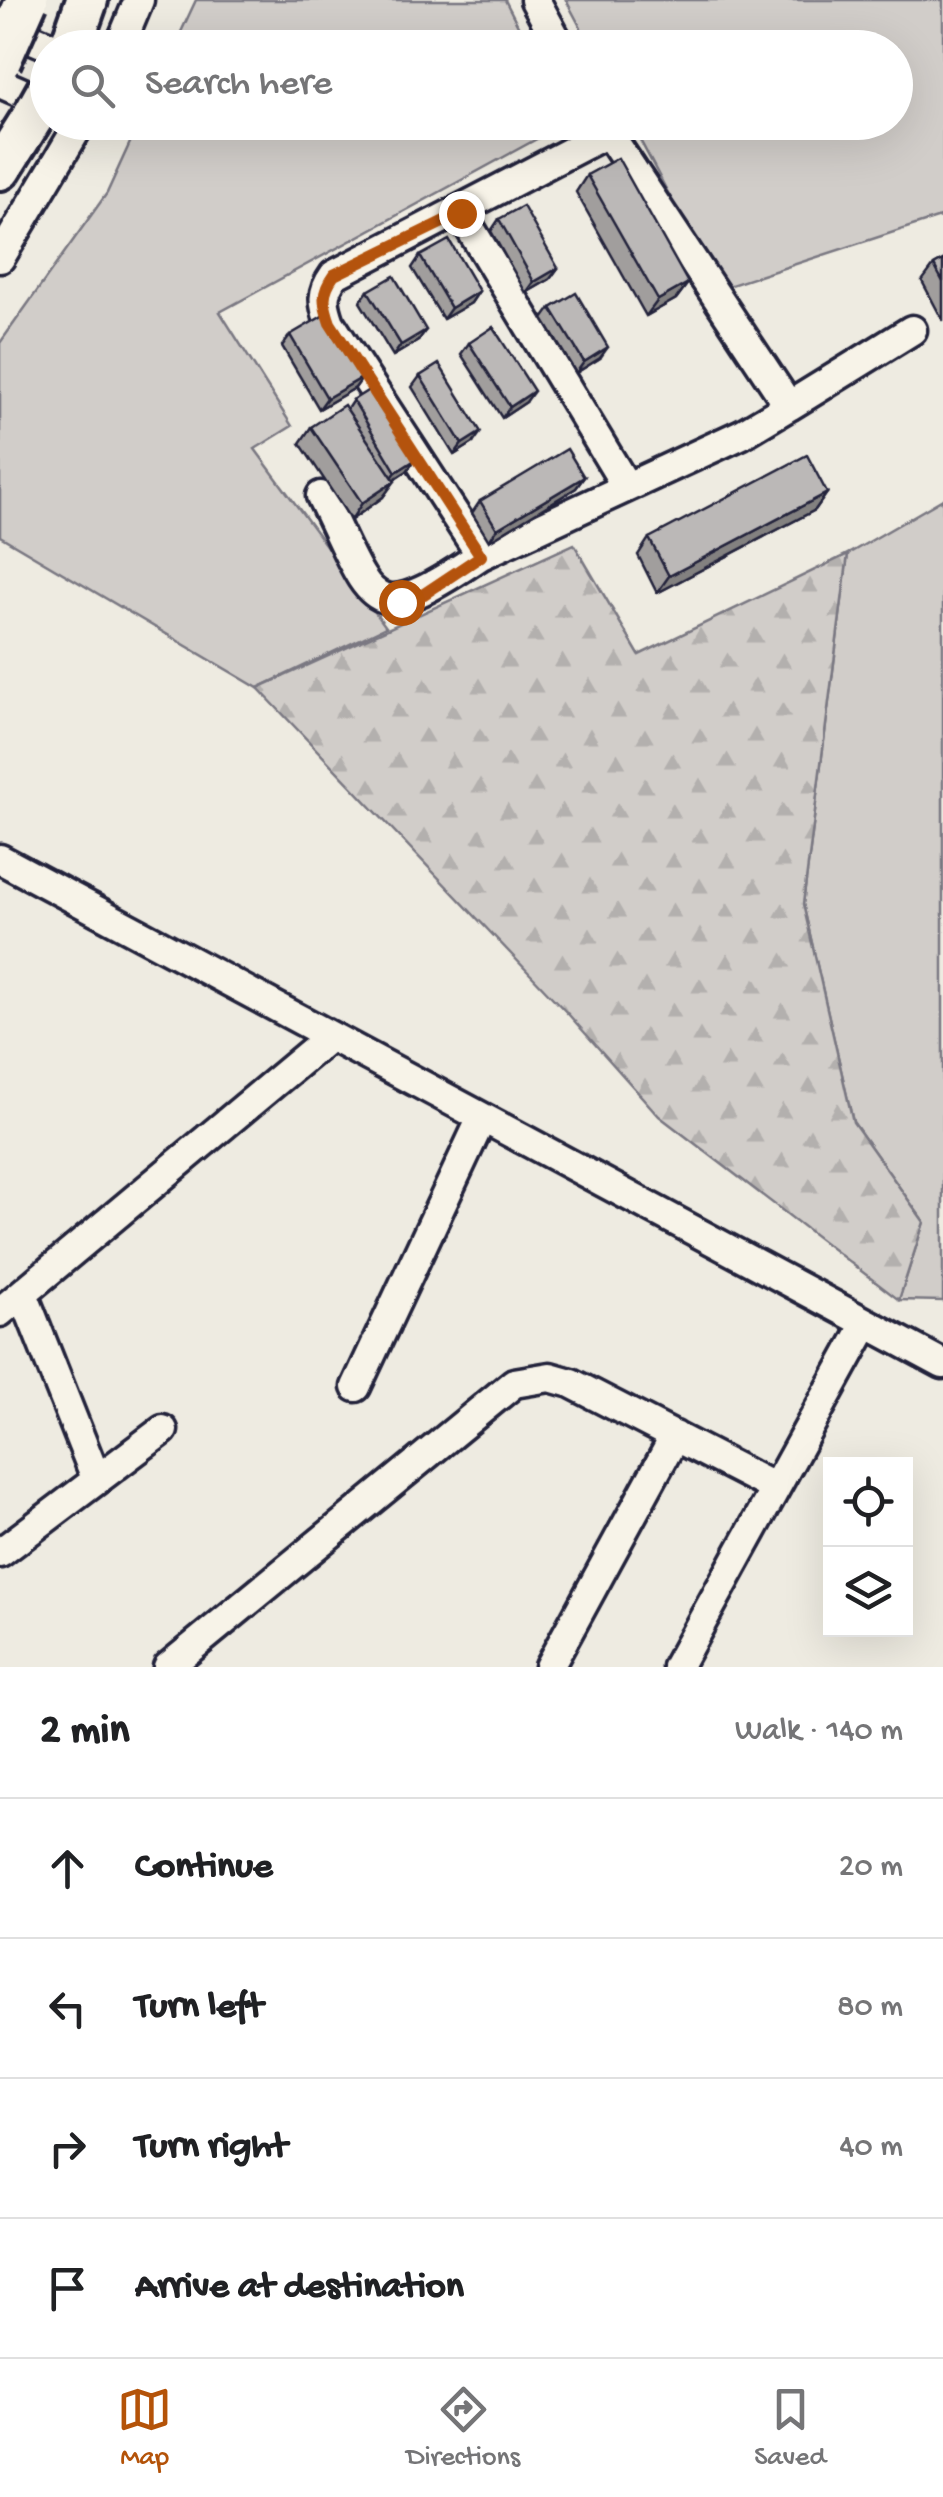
<!DOCTYPE html>
<meta charset="utf-8">
<style>
body{margin:0;font-family:"Gochi Hand",sans-serif;background:#f6f6f6;color:#202124}
.controls{position:absolute;right:30px;bottom:30px;display:grid;overflow:hidden;border-radius:0px;box-shadow:0 10px 40px #0002}
.controls button{width:90px;height:90px;display:grid;place-items:center;padding:0;border:0;border-bottom:2px solid #e0e0e0;background:#fff;color:#202124;font:50px sans-serif}
.stop{position:absolute;width:30px;height:30px;margin:-22px;border:8px solid #b45309;border-radius:50%;background:#fff}
.stop.end{background:#b45309;border-color:#fff;box-shadow:0 2px 10px #0008}
.list{margin:0;padding:0;list-style:none}
h2{display:flex;justify-content:space-between;align-items:center;height:130px;margin:0;padding:0 40px;font-size:42px}
h2 small{font-size:32px;font-weight:400;color:#757577}
.list li{display:grid;grid-template-columns:65px 1fr auto;gap:30px;align-items:center;box-sizing:border-box;height:140px;padding:0 40px;border-top:2px solid #e0e0e0}
.list b{display:block;font-size:38px;white-space:nowrap}
.list em{font-size:32px;font-style:normal;color:#757577}
.icon{flex:none;width:55px;height:55px;fill:none;stroke:currentColor;stroke-width:2;stroke-linecap:round;stroke-linejoin:round}
.map{position:relative;flex:none;width:943px;height:1667px;overflow:hidden}
.search{position:absolute;background:#fff;box-shadow:0 10px 40px #0002;left:30px;right:30px;top:30px;height:110px;display:flex;align-items:center;gap:25px;box-sizing:border-box;padding:0 35px;border-radius:55px;color:#757577;font-size:38px}
.sheet{height:690px;background:#fff}
nav{display:flex;justify-content:space-around;align-items:center;box-sizing:border-box;height:140px;border-top:2px solid #e0e0e0;background:#fff;font-size:28px;color:#757577}
nav a{display:grid;justify-items:center;gap:5px}
nav .on{color:#b45309}
.map>svg:first-child{display:block}
.grass{fill:#d1cdc9;stroke:#7a7882;stroke-width:2.5}
.forest{fill:url(#forest-firs);stroke:#7a7882;stroke-width:2.5}
.lines{fill:none;stroke-linecap:round;stroke-linejoin:round}
.minor-casing{stroke:#22223b;stroke-width:35}
.highway-casing{stroke:#22223b;stroke-width:48}
.minor{stroke:#f7f3e8;stroke-width:28}
.highway{stroke:#f7f3e8;stroke-width:40}
.highway-bridge-casing{stroke:#22223b;stroke-width:48;stroke-linecap:butt}
.highway-bridge{stroke:#f7f3e8;stroke-width:40}
.wall{fill:#a19e9d;stroke:#22223b;stroke-width:2.5}
.shaded-wall{fill:#838180;stroke:#22223b;stroke-width:2.5}
.building{fill:#bbb8b7;stroke:#22223b;stroke-width:2.5}
.route{stroke:#b45309;stroke-width:12}
</style>
<div class="map">
<svg width="943" height="1667" viewBox="0 0 943 1667">
<defs>
<pattern id="forest-firs" width="22" height="20" patternUnits="userSpaceOnUse" patternTransform="scale(2.5)"><rect width="22" height="20" fill="#d1cdc9"/><path d="M5 1l3.5 6h-7zM16 11l3.5 6h-7z" fill="#b3b0ae"/></pattern>
</defs>
<rect width="100%" height="100%" fill="#eeebe1"/>
<filter id="ink" filterUnits="userSpaceOnUse"><feTurbulence type="fractalNoise" baseFrequency=".01" numOctaves="2"/><feDisplacementMap in="SourceGraphic" scale="20" xChannelSelector="R" yChannelSelector="G"/><feConvolveMatrix kernelMatrix="1 2 1 2 8 2 1 2 1" color-interpolation-filters="sRGB"/></filter>
<g filter="url(#ink)">
<!-- grass -->
<path class="grass" d="M 196,0 L 505,0 L 529,47 L 174,47 Z
M 566,0 L 943,0 L 943,216 L 719,289 L 631,123 L 896,122 L 896,48 L 591,47 Z
M 139,123 L 566,123 L 220,312 L 292,426 L 255,449 L 386,627 L 258,688 L 0,536 L 0,343 L 107,193 Z
M 943,499 L 943,1301 L 899,1300 L 924,1222 L 853,1122 L 803,904 L 848,554 Z"/>
<!-- forest -->
<path class="forest" d="M 574,544 L 639,655 L 848,554 L 803,904 L 853,1122 L 924,1222 L 899,1300 L 659,1116 L 569,1015 L 258,688 Z"/>
<g class="lines">
<!-- minor casing -->
<g class="minor-casing">
<path id="minor" d="M 535,0 L 561,48
M 0,25 L 54,48
M 119,48 L 139,0
M 0,83 L 48,104
M 601,122 L 789,406 L 912,330
M 607,133 L 334,275 C 321,293 323,303 330,323 L 481,555 L 742,434 L 789,406
M 461,213 L 626,486
M 0,258 L 81,122
M 321,496 C 375,605 367,632 481,555
M 0,859 L 943,1364
M 23,1294 L 96,1478
M 0,1312 L 328,1038
M 356,1387 L 481,1120
M 0,1553 L 163,1430
M 168,1667 L 514,1383 L 550,1377 L 571,1383 L 775,1488
M 549,1667 L 675,1436
M 677,1667 L 866,1324"/>
</g>
<!-- highway casing -->
<g class="highway-casing">
<path id="highway" d="M 70,48 L 87,0
M 0,169 L 34,115"/>
</g>
<!-- minor -->
<use href="#minor" class="minor"/>
<!-- highway -->
<use href="#highway" class="highway"/>
<!-- highway-bridge casing -->
<g class="highway-bridge-casing">
<path id="highway-bridge" d="M 0,61 L 27,0
M 34,115 L 48,90"/>
</g>
<!-- highway-bridge -->
<use href="#highway-bridge" class="highway-bridge"/>
</g>
<!-- wall -->
<path class="wall" d="M 587,175 L 688,283 L 676,299 L 646,316 L 576,192 Z
M 499,219 L 558,268 L 550,279 L 526,293 L 491,231 Z
M 420,256 L 479,291 L 471,303 L 443,319 L 412,268 Z
M 943,260 L 943,321 L 922,281 L 934,265 Z
M 368,291 L 418,341 L 393,356 L 360,302 Z
M 551,308 L 600,358 L 576,373 L 543,319 Z
M 290,335 L 363,377 L 355,388 L 319,409 L 282,346 Z
M 469,343 L 526,402 L 502,418 L 461,354 Z
M 420,376 L 473,443 L 454,455 L 412,387 Z
M 353,400 L 415,460 L 407,471 L 394,480 L 383,497 L 351,520 L 300,443 L 311,427 L 347,409 Z
M 584,477 L 576,488 L 489,541 L 472,513 L 480,501 Z
M 827,493 L 815,510 L 657,593 L 638,555 L 649,538 Z"/>
<!-- shaded-wall -->
<path class="shaded-wall" d="M 558,268 L 550,279 L 526,293 L 534,282 Z
M 688,283 L 676,299 L 646,316 L 658,300 Z
M 479,291 L 471,303 L 443,319 L 451,308 Z
M 426,330 L 418,341 L 393,356 L 401,345 Z
M 608,347 L 600,358 L 576,373 L 584,362 Z
M 363,377 L 355,388 L 319,409 L 327,398 Z
M 534,391 L 526,402 L 502,418 L 510,407 Z
M 481,432 L 473,443 L 454,455 L 462,444 Z
M 415,460 L 407,471 L 388,483 L 396,472 Z
M 584,477 L 576,488 L 489,541 L 497,529 Z
M 395,481 L 383,497 L 351,520 L 362,503 Z
M 827,493 L 815,510 L 657,593 L 669,576 Z"/>
<!-- building -->
<path class="building" d="M 618,158 L 688,283 L 658,300 L 587,175 Z
M 523,206 L 558,268 L 534,282 L 499,219 Z
M 449,240 L 479,291 L 451,308 L 420,256 Z
M 943,260 L 943,282 L 934,265 Z
M 394,276 L 426,330 L 401,345 L 368,291 Z
M 576,293 L 608,347 L 584,362 L 551,308 Z
M 326,314 L 363,377 L 327,398 L 290,335 Z
M 493,327 L 534,391 L 510,407 L 469,343 Z
M 439,364 L 481,432 L 462,444 L 420,376 Z
M 372,388 L 415,460 L 396,472 L 353,400 Z
M 344,405 L 395,481 L 362,503 L 311,427 Z
M 567,449 L 584,477 L 497,529 L 480,501 Z
M 807,455 L 827,493 L 669,576 L 649,538 Z"/>
</g>
<g class="lines" filter="url(#ink)">
<!-- route -->
<path class="route" d="M 401,602 L 424,594 L 481,556 L 330,323 C 323,303 321,293 334,275 L 461,213"/>
</g>
</svg>
<div class="controls">
<button><svg class="icon" aria-label="locate" viewBox="0 0 24 24"><circle cx="12" cy="12" r="6"/><path d="M12 2v4M12 18v4M2 12h4M18 12h4"/></svg></button>
<button><svg class="icon" aria-label="layers" viewBox="0 0 24 24"><path d="M12 4l9 5-9 5-9-5zM3 14l9 5 9-5"/></svg></button>
</div>
<div class="stop" style="left:401px;top:602px"></div>
<div class="stop end" style="left:461px;top:213px"></div>
<div class="search"><svg class="icon" aria-label="search" viewBox="0 0 24 24"><circle cx="10" cy="10" r="6"/><path d="M15 15l6 6"/></svg>Search here</div>
</div>
<section class="sheet">
<h2>2 min<small>Walk · 140 m</small></h2>
<ul class="list">
<li><svg class="icon" aria-label="ahead" viewBox="0 0 24 24"><path d="M12 20V5M6 11l6-6 6 6"/></svg><div><b>Continue</b></div><em>20 m</em></li>
<li><svg class="icon" aria-label="left" viewBox="0 0 24 24"><path d="M17 20v-9H6M10 6l-5 5 5 5"/></svg><div><b>Turn left</b></div><em>80 m</em></li>
<li><svg class="icon" aria-label="right" viewBox="0 0 24 24"><path d="M7 20v-9h11M14 6l5 5-5 5"/></svg><div><b>Turn right</b></div><em>40 m</em></li>
<li><svg class="icon" aria-label="arrive" viewBox="0 0 24 24"><path d="M6 21V4h12l-3 4 3 4H6"/></svg><div><b>Arrive at destination</b></div></li>
</ul>
</section>
<nav>
<a class="on"><svg class="icon" aria-label="map" viewBox="0 0 24 24"><path d="M3 6l6-2 6 2 6-2v14l-6 2-6-2-6 2zM9 4v14M15 6v14"/></svg>Map</a>
<a><svg class="icon" aria-label="directions" viewBox="0 0 24 24"><path d="M12 3l9 9-9 9-9-9zM9 14v-3h6M13 9l2 2-2 2"/></svg>Directions</a>
<a><svg class="icon" aria-label="saved" viewBox="0 0 24 24"><path d="M7 4h10v16l-5-4-5 4z"/></svg>Saved</a>
</nav>
